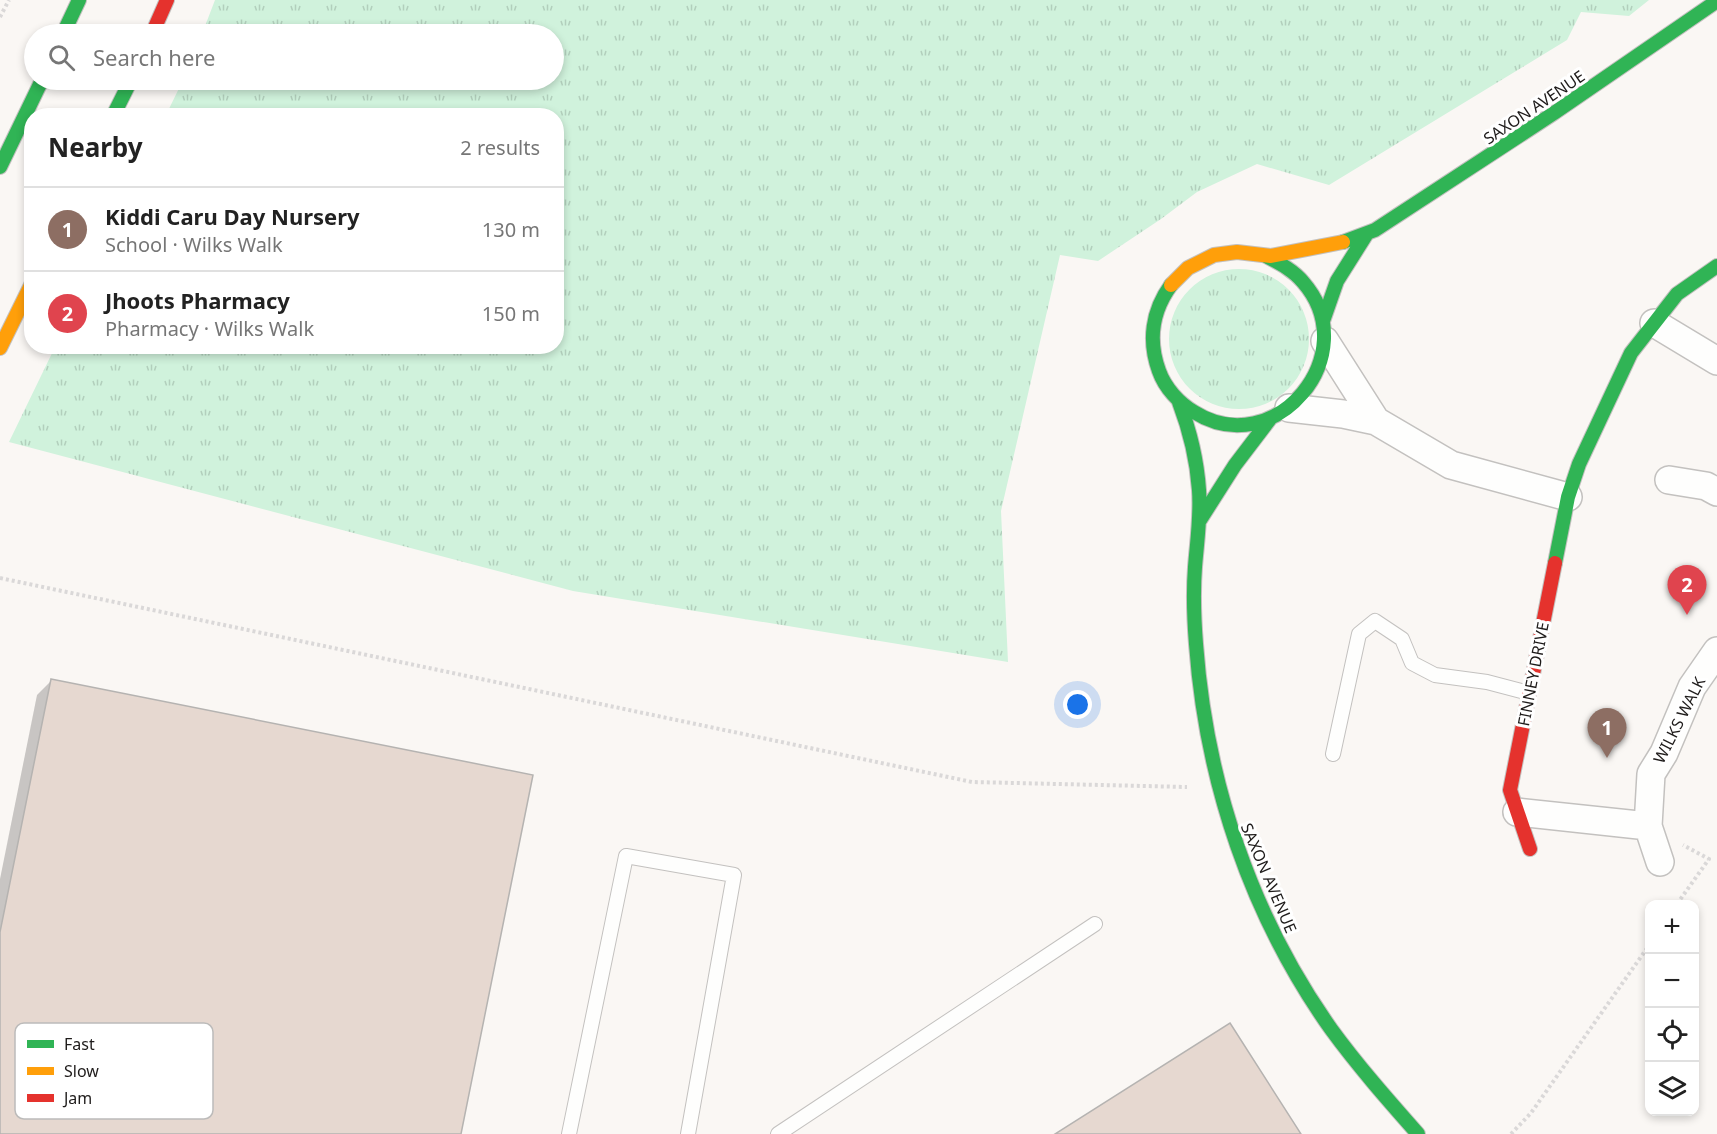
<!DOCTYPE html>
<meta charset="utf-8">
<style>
body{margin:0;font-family:"Noto Sans",sans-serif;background:#f2f2f2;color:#222}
.controls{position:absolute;right:18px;bottom:18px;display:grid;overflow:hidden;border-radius:12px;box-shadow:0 3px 9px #0003}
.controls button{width:54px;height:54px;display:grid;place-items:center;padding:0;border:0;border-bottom:2px solid #e0e0e0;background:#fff;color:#222;font:30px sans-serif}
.you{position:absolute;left:1078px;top:705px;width:21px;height:21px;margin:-15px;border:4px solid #fff;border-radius:50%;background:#1a73e8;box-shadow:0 0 0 9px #1a73e833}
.badge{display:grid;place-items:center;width:39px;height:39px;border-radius:50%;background:#111827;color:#fff;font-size:20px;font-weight:700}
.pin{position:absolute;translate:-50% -50px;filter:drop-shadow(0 2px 3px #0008)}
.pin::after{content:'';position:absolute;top:32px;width:21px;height:18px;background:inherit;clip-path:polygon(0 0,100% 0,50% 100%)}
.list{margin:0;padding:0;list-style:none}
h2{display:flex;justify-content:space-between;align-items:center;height:78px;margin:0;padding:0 24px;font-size:26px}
h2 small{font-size:20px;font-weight:400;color:#767676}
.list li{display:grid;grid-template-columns:39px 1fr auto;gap:18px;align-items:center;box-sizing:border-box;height:84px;padding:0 24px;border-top:2px solid #e0e0e0}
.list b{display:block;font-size:22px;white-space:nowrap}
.list p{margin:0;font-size:20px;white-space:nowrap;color:#767676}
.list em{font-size:20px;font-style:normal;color:#767676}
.icon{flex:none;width:33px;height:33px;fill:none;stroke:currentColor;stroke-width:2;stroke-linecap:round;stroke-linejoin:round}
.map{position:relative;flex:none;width:1717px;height:1134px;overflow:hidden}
.search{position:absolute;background:#fff;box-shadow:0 3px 9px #0003;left:24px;top:24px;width:540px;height:66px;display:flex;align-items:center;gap:15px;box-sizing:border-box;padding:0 21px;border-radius:33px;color:#767676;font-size:22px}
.panel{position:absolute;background:#fff;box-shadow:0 3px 9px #0003;left:24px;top:108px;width:540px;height:246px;border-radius:24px}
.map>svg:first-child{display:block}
.grass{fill:url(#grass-tufts)}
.shadow{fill:#0003}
.building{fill:#e6d8d0;stroke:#b5b3b1;stroke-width:1.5}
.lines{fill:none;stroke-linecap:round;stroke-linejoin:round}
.lane-casing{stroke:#c3c1bf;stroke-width:16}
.street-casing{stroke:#c3c1bf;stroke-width:30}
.fast-casing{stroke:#c3c1bf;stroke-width:16}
.slow-casing{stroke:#c3c1bf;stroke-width:16}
.jam-casing{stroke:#c3c1bf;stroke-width:16}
.path{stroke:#dad8d8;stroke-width:4;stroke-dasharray:3 3;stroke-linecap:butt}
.lane{stroke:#fefefd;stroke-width:14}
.street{stroke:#fefefd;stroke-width:27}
.fast{stroke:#30b455;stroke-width:14}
.slow{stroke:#ff9f0a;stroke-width:14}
.jam{stroke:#e5322d;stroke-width:14}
.labels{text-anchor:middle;stroke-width:6;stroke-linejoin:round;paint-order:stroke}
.street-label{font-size:16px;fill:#1e1b1a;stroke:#fff}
.key{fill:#fff;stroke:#bcbbba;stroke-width:1.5}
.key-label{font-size:16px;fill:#1e1b1a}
</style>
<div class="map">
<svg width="1717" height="1134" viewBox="0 0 1717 1134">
<defs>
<pattern id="grass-tufts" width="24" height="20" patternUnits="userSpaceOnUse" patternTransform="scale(1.5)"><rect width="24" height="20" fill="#d0f2dc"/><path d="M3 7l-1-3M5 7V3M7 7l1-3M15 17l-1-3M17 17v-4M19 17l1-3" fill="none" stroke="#b2cfbc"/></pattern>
</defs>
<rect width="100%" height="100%" fill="#faf7f4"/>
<!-- grass -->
<path class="grass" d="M 215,0 L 1649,0 L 1629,16 L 1581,12 L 1567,40 L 1329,185 L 1257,164 L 1197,192 L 1161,219 L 1098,261 L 1060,255 L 1001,511 L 1008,662 L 573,591 L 9,442 L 55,347 L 556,346 L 556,116 L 166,115 L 183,80 L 554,80 L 554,34 L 202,34 Z
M1169 339a70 70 0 1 1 140 0a70 70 0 1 1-140 0Z"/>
<!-- shadow -->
<path class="shadow" d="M 51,681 L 459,1134 L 0,1134 L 0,879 L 37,695 Z"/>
<!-- building -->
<path class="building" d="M 51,679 L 533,775 L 461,1134 L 0,1134 L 0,932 Z
M 1230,1023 L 1301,1134 L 1055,1134 Z"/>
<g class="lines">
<!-- lane casing -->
<g class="lane-casing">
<path id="lane" d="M 1333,754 L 1359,634 L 1375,621 L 1402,639 L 1412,663 L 1435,675 L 1487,682 L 1529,693
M 569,1134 L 626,856 L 734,875 L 688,1134
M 778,1134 L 1095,924"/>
</g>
<!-- street casing -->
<g class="street-casing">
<path id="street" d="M 1654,323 L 1717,361
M 1325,341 L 1376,421
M 1289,408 L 1343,414 L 1376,421 L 1451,465 L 1568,497
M 1669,480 L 1706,486 L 1717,492
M 1517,812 L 1648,826
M 1660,862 L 1648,826 L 1651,774 L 1664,753 L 1692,687 L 1717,651"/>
</g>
<!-- fast casing -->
<g class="fast-casing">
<path id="fast" d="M 63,34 L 79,0
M 113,116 L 131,80
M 0,167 L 42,80
M 1343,242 L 1375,230 L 1554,113 L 1717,1
M 1171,285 C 1152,311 1148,341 1159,371 C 1165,388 1179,403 1194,412 C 1275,463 1366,354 1303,282 C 1293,270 1279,263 1266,256
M 1323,321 L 1337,281 L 1366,235
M 1179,402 C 1190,431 1197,460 1199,490 C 1201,516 1197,541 1195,567 C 1193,593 1194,619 1196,644 C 1206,782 1251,916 1331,1029 C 1358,1066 1388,1100 1418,1134
M 1200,520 L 1235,465 L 1270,419
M 1555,563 L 1568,497 L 1579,464 L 1631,353 L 1677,294 L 1717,266"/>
</g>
<!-- slow casing -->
<g class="slow-casing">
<path id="slow" d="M 1171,285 L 1188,268 L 1214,255 L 1237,252 L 1271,256 L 1343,242
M 0,348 L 32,283"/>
</g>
<!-- jam casing -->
<g class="jam-casing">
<path id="jam" d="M 152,34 L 167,0
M 1530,849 L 1510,790 L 1555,563"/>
</g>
<!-- path -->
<path class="path" d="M 0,17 L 9,0
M 0,578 L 972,782 L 1187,787
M 1677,904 L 1709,859 L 1683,845
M 1511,1134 L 1531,1113 L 1650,944"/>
<!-- lane -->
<use href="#lane" class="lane"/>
<!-- street -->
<use href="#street" class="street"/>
<!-- fast -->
<use href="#fast" class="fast"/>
<!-- slow -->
<use href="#slow" class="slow"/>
<!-- jam -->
<use href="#jam" class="jam"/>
</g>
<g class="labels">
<!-- street labels -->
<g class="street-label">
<text transform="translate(1534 107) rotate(-34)" y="6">SAXON AVENUE</text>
<text transform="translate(1533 674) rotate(-79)" y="6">FINNEY DRIVE</text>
<text transform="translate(1679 720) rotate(-63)" y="6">WILKS WALK</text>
<text transform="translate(1269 878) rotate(67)" y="6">SAXON AVENUE</text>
</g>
</g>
<!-- legend -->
<rect x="15" y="1023" width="198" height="96" rx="9" class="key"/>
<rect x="27" y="1040" width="27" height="8" fill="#30b455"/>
<rect x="27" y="1067" width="27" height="8" fill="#ff9f0a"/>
<rect x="27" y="1094" width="27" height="8" fill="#e5322d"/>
<g class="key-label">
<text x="64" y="1050">Fast</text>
<text x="64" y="1077">Slow</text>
<text x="64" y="1104">Jam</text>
</g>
</svg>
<div class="controls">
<button>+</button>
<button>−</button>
<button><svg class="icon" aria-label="locate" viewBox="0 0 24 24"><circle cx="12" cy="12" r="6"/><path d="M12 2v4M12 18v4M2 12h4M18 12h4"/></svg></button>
<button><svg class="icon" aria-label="layers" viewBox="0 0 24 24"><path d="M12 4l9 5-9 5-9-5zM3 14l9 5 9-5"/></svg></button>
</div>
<div class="you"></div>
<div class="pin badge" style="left:1607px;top:758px;background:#8d6e63">1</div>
<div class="pin badge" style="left:1687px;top:615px;background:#e0444e">2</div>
<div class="search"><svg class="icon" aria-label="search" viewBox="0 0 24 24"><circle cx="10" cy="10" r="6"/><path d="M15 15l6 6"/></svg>Search here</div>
<section class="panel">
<h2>Nearby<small>2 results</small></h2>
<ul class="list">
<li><span class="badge" style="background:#8d6e63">1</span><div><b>Kiddi Caru Day Nursery</b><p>School · Wilks Walk</p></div><em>130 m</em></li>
<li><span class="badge" style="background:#e0444e">2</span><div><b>Jhoots Pharmacy</b><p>Pharmacy · Wilks Walk</p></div><em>150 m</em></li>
</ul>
</section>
</div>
